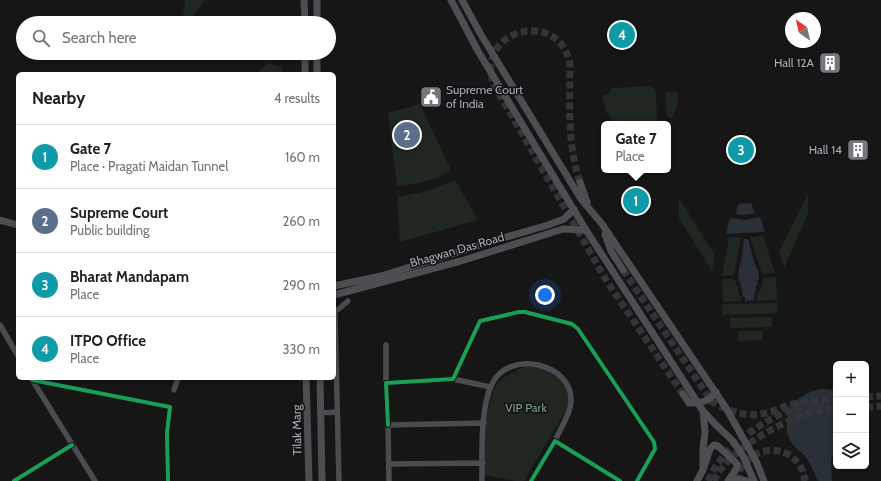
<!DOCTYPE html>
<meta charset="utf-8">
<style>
body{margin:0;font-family:Cabin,sans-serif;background:#f6f6f6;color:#202124}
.controls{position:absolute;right:12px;bottom:12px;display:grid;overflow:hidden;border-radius:6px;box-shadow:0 2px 6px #0003}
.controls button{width:36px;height:36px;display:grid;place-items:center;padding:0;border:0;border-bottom:1px solid #e0e0e0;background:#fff;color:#202124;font:20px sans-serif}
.compass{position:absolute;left:785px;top:12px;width:36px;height:36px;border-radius:50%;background:#fff;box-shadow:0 2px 6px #0003;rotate:326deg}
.you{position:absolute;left:545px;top:295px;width:14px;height:14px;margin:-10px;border:3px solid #fff;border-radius:50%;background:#1a73e8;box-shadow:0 0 0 6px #1a73e833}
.badge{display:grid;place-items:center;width:26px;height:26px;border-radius:50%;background:#2563eb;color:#fff;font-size:13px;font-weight:700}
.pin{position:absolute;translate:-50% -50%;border:2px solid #fff;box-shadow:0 1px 4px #0006}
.popup{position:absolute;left:601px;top:121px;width:70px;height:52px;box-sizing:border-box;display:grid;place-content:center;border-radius:6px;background:#fff;filter:drop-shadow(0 1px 3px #0005);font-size:13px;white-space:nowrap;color:#757577}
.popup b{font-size:15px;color:#202124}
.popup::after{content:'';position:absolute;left:50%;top:100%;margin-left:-8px;border:8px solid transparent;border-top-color:#fff}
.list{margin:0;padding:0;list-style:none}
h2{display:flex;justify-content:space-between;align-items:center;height:52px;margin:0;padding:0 16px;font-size:17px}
h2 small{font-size:13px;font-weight:400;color:#757577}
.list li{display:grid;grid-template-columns:26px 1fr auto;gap:12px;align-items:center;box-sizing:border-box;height:64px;padding:0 16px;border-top:1px solid #e0e0e0}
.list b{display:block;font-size:15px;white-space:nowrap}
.list p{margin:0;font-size:13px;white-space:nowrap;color:#757577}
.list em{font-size:13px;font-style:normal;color:#757577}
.icon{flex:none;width:22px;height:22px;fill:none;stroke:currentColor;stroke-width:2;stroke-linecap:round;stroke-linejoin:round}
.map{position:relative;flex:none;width:881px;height:481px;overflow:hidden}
.search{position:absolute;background:#fff;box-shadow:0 2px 6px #0003;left:16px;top:16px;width:320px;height:44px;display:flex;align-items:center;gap:10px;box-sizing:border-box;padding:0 14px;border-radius:22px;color:#757577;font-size:15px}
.panel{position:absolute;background:#fff;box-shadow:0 2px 6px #0003;left:16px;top:72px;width:320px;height:308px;border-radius:6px}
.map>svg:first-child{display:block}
.green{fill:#202721}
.water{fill:#2a3038}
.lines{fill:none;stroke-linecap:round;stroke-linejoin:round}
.major-tunnel{stroke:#333437;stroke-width:7;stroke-dasharray:7 3.5;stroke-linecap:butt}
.minor{stroke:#4b4c4f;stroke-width:5.5}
.major{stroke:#4d4e51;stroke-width:7}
.cycleway-casing{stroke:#111112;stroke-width:6}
.cycleway{stroke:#1a9f57;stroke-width:4}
.labels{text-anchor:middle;stroke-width:3;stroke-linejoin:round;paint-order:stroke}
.poi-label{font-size:12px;fill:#a8abb7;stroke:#111112;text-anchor:end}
.street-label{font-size:12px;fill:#a8abb7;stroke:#111112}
.park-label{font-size:12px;fill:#80a185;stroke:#111112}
</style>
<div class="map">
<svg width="881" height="481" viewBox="0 0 881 481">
<rect width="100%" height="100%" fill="#161617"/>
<!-- green -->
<path class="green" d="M 185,0 L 205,0 L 192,18 L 192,23 L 182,23 Z
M 247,19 L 275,20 L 277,23 L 245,23 L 244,22 Z
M 268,63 L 282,67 L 282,74 L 256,74 Z
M 649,86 L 654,89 L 656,93 L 657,124 L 614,124 L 606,111 L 602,96 L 609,93 L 612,88 Z
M 667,92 L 677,92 C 680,98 676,115 671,118 L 668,117 L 667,115 L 665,94 Z
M 420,104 L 451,170 C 439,180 413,185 397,186 L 388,113 Z
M 455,180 L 478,220 L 400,242 L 397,197 L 427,191 Z
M 808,194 L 808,214 L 784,268 L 779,252 Z
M 679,199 L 715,255 L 712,271 L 679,218 Z
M 763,236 L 775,273 L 762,274 L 750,237 Z
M 729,237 L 741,237 L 734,275 L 722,276 Z
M 776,277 L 777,300 L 757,301 L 757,294 L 759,294 L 759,290 L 761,290 L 761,285 L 762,285 L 763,278 Z
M 722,279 L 734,279 L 734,281 L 736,281 L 736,286 L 738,286 L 738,291 L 739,291 L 739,296 L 741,296 L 741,301 L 723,302 Z
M 777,303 L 778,313 L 723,315 L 722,304 Z
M 772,317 L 772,327 L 730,328 L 730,318 Z
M 738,331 L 763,331 L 763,340 L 738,341 Z
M 526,366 C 549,369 554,373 570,389 L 568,404 L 565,412 L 524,481 L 516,481 L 483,475 C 484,452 484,398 499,382 C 506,375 517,370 526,366 Z"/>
<!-- water -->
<path class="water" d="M 751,203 L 755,213 L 745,215 L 736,214 L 738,204 Z
M 760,217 L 765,232 L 726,234 L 730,218 L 744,220 Z
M 744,239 L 748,239 L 755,265 L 756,266 L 757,270 L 758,270 L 759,280 L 757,280 L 758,285 L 756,285 L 756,291 L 755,291 L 754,300 L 745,301 L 745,297 L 743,297 L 740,281 L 739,281 L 738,272 L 739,271 L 740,262 L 741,262 Z
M 822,389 L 836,390 L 836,441 L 831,461 L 832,481 L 818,481 C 814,472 811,464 805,456 C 799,450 792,446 789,438 C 786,433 787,427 787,422 C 789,403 803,392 822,389 Z"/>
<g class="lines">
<!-- major-tunnel -->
<path class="major-tunnel" d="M 580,182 C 567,144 570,104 570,65 C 561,8 476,28 493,83 L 606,280 L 683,394
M 623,270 L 712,402 C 728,411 748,418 766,413 C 773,412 780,408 786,406 C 802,401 820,400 836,399
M 866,397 L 881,396
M 866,407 L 881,406
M 708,481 C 711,476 713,470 717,465 C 734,438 771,417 800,406
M 714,481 C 716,477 718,472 722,468 C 744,440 801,410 836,408
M 736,481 C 742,450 782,438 800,466 C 803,471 804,476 805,481"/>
<!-- minor -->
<path class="minor" d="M 0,325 L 18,356
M 31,378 L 95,481
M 453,379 L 490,387
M 32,380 L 170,407 L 167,433 L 168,481
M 386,383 L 386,345
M 174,390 L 178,378
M 320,413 L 337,412
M 388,425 L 386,383 L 453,379 L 480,321 L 519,312 L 525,312 L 572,324 L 578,329 L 654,442 L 655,449 L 637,481
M 389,464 L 483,463
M 14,481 L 72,445
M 339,481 L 335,316 L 335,312 L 348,301
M 389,481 L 388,425 L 484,423
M 482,481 C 482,454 480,408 492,384 C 509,348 574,364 571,402 C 570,415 560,429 555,441
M 531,481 L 555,441 L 620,481"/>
<!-- major -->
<path class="major" d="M 304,0 L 305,23
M 317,0 L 317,23
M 451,0 L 478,51 L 586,230 L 703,411 L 717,426 L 733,441 L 743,456 L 754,481
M 462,0 L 480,33 L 581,199 L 602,224 L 726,408 L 756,461 L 764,481
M 305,53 L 305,74
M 317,74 L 317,53
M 580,182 L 587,202
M 0,220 L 18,225
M 605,234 L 611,251 L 623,270
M 334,286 L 381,276 L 503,238 L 548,225 L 564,219 L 574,209
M 334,295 L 461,261 L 563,229 L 586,230
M 306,378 L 309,481
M 320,378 L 322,481
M 683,394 L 689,403 C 701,403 708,402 716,392
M 703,470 L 710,449 L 714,445 L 718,446 L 737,464 L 737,468 L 728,481
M 697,481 L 703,470 L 703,449 L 705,432 L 703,411
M 730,481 L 740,479 L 747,481"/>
<!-- cycleway casing -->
<g class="cycleway-casing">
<path id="cycleway" d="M 32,380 L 170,407 L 167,433 L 168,481
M 388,425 L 386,383 L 453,379 L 480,321 L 519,312 L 525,312 L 572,324 L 578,329 L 654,442 L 655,449 L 637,481
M 14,481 L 72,445
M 531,481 L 555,441 L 620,481"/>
</g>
<!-- cycleway -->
<use href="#cycleway" class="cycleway"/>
</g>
<!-- icons -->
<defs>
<g id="building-square" transform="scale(1.15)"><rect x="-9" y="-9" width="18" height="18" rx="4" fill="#75777f" stroke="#111112"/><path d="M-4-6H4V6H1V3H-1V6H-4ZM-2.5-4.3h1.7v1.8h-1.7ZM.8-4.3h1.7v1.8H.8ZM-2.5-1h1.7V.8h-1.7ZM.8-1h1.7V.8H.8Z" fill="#fff"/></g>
<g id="civic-square" transform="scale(1.15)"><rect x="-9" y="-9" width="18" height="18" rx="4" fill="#75777f" stroke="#111112"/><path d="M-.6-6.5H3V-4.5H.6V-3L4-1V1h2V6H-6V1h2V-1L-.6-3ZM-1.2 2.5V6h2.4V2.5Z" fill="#fff"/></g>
</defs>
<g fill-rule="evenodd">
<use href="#building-square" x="830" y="63"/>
<use href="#civic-square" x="431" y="97"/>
<use href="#building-square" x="858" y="150"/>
</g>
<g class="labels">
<!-- poi labels -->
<g class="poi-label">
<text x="814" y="67">Hall 12A</text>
<text x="446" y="94" text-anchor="start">Supreme Court<tspan x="446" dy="14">of India</tspan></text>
<text x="842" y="154">Hall 14</text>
</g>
<!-- street labels -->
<g class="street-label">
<text transform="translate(457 250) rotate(-16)" y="4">Bhagwan Das Road</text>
<text transform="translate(297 430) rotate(-91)" y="4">Tilak Marg</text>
</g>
<!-- park labels -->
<g class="park-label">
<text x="526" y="412">VIP Park</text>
</g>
</g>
</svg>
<div class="controls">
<button>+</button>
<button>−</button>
<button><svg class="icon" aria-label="layers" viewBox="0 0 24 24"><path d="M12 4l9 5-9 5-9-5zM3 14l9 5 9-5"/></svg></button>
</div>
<svg class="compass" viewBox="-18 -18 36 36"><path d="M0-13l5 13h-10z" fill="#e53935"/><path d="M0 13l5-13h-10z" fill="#757577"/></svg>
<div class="you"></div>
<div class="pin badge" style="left:636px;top:201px;background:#0f9aa8">1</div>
<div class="popup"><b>Gate 7</b>Place</div>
<div class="pin badge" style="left:407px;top:135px;background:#5c6f8a">2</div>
<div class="pin badge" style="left:741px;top:150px;background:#0f9aa8">3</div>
<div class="pin badge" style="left:622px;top:35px;background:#0f9aa8">4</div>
<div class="search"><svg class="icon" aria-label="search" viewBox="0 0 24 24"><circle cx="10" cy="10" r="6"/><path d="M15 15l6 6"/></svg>Search here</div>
<section class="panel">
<h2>Nearby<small>4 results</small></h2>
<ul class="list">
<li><span class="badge" style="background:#0f9aa8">1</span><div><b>Gate 7</b><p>Place · Pragati Maidan Tunnel</p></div><em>160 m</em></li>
<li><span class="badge" style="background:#5c6f8a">2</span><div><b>Supreme Court</b><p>Public building</p></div><em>260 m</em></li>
<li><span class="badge" style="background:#0f9aa8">3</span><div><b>Bharat Mandapam</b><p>Place</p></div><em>290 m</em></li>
<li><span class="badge" style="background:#0f9aa8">4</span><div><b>ITPO Office</b><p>Place</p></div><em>330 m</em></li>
</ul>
</section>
</div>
